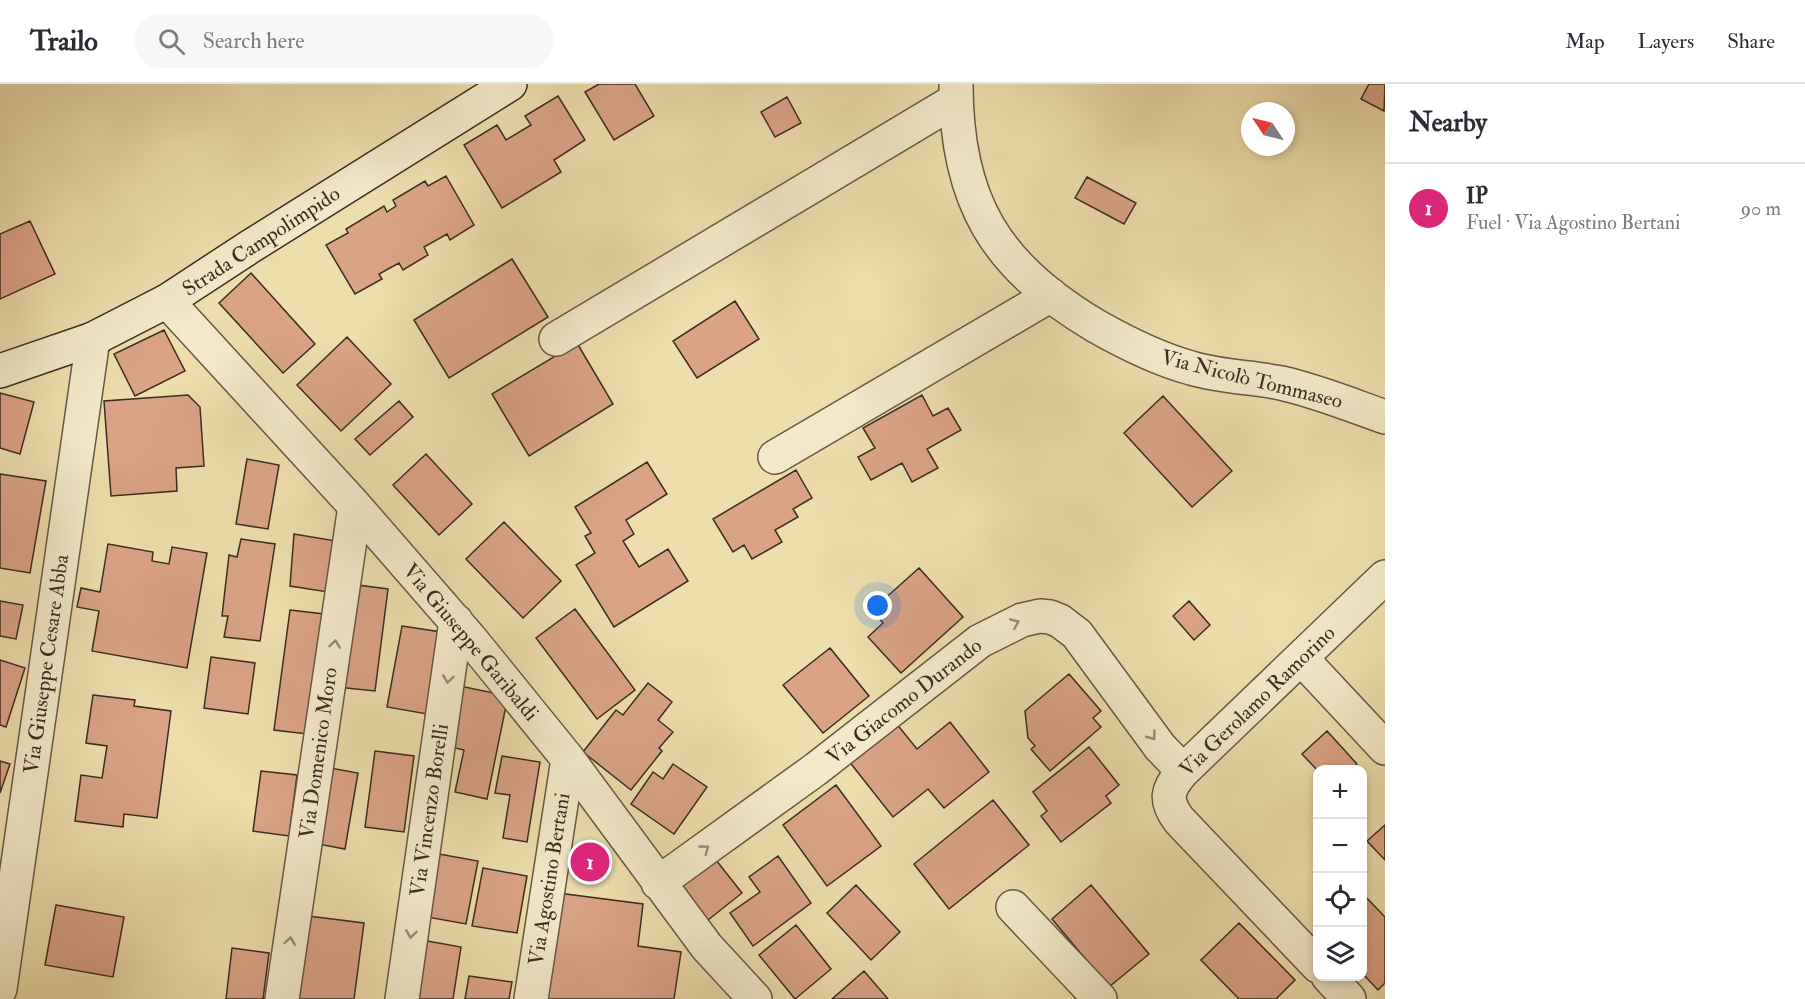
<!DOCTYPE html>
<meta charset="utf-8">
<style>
body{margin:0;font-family:"IM FELL Double Pica",serif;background:#f7f7f7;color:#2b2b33}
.controls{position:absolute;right:18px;bottom:18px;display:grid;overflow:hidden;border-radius:12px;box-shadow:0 3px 9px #0003}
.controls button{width:54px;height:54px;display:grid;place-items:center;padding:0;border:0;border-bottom:2px solid #e1e1e2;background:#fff;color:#2b2b33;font:30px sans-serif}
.compass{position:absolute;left:1241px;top:18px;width:54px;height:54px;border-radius:50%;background:#fff;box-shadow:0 3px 9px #0003;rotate:305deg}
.you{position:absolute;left:878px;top:522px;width:21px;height:21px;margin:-15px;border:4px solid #fff;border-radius:50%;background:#1a73e8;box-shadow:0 0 0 9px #1a73e833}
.badge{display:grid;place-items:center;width:39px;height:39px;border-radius:50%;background:#db2777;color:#fff;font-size:20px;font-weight:700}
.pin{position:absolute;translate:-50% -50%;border:3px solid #fff;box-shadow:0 2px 6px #0006}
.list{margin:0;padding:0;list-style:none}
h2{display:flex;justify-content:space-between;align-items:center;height:78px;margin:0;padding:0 24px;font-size:26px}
h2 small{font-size:20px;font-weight:400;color:#7c7c81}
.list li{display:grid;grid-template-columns:39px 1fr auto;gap:18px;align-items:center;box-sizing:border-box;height:90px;padding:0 24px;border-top:2px solid #e1e1e2}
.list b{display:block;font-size:22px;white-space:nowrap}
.list p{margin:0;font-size:20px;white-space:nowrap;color:#7c7c81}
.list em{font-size:20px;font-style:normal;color:#7c7c81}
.icon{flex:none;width:33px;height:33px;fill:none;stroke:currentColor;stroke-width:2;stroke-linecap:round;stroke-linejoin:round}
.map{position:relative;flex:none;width:1385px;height:915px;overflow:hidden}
header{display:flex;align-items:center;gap:36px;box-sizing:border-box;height:84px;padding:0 30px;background:#fff;border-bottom:2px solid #e1e1e2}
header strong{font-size:28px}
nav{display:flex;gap:33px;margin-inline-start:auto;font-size:21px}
.search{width:420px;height:54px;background:#f7f7f7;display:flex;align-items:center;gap:15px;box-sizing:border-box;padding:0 21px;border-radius:33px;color:#7c7c81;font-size:22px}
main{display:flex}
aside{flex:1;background:#fff}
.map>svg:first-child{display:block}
.building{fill:#daa386;stroke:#3a2d21;stroke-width:1.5}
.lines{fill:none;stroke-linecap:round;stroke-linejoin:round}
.street-casing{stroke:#675944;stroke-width:36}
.secondary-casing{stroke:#3a2d21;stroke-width:36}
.street{stroke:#f4eac9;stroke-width:33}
.secondary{stroke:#f4eac9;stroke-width:33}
.oneway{stroke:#978c75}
.labels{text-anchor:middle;stroke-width:4.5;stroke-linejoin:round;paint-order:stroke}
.street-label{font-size:21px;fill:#3a2d21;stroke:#f4eac9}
</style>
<header>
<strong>Trailo</strong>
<div class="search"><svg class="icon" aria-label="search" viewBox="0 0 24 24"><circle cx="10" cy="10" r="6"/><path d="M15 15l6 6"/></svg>Search here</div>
<nav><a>Map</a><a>Layers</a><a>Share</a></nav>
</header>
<main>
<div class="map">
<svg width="1385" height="915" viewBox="0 0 1385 915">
<rect width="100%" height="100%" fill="#eedeac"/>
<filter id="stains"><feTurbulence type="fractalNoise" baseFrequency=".00333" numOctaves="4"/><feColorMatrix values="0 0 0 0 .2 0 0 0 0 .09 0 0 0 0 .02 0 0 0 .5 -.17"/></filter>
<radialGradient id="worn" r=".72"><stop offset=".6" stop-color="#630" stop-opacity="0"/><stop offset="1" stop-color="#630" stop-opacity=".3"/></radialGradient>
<!-- building -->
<path class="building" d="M 599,0 L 635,0 L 654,32 L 614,56 L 585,8 Z
M 1369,0 L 1385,0 L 1384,27 L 1361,15 Z
M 558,12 L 585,56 L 554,76 L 561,88 L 502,124 L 464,61 L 497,41 L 506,56 L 531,41 L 525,32 Z
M 787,13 L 801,39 L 775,53 L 761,28 Z
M 446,92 L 474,141 L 450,156 L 447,150 L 424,163 L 428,171 L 403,186 L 399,179 L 379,190 L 382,195 L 355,210 L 326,161 L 348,149 L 346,145 L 384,122 L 387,128 L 396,122 L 393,116 L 425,97 L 428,102 Z
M 1087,93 L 1136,119 L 1124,140 L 1075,114 Z
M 30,137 L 55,190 L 0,215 L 0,150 Z
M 512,175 L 548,233 L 449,294 L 414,236 Z
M 251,189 L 315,260 L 283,289 L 219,219 Z
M 735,217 L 759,255 L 697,294 L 673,257 Z
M 164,246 L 185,287 L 135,312 L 114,270 Z
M 347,253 L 391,300 L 341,347 L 297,301 Z
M 577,259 L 613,320 L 529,372 L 492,310 Z
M 0,309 L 34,318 L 20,370 L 0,364 Z
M 188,311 L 200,323 L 204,382 L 176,384 L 177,407 L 111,412 L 104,317 Z
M 922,311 L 933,332 L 948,324 L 961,346 L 927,365 L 938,384 L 912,398 L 902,379 L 871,396 L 858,373 L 875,364 L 863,344 Z
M 1163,312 L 1232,387 L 1192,423 L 1124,349 Z
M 399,317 L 413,333 L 370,371 L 355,355 Z
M 426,370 L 472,420 L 439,451 L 393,401 Z
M 247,375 L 279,381 L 268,445 L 236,440 Z
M 647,378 L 667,410 L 626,436 L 634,450 L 623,457 L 639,483 L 668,465 L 688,497 L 614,543 L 576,481 L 595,469 L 585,452 L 591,449 L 575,423 Z
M 796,386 L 812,414 L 793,425 L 798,433 L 775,446 L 782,458 L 752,475 L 744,461 L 733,468 L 713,435 Z
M 0,390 L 46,397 L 30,489 L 0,484 Z
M 504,438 L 561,497 L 523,534 L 466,475 Z
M 294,450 L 336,457 L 328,508 L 290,502 Z
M 241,455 L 275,460 L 260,557 L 224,553 L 228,532 L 222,532 L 229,471 L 237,473 Z
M 108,460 L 153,468 L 152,477 L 169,480 L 172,463 L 207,469 L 187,584 L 92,567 L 99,527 L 77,523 L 81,504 L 100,508 Z
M 919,484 L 963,533 L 901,589 L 868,553 L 883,539 L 872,526 Z
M 350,500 L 388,505 L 375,607 L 337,603 Z
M 0,517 L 23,521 L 16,555 L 0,552 Z
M 1189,517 L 1210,541 L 1194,556 L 1173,532 Z
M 575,525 L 635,606 L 597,635 L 536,554 Z
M 290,526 L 324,530 L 307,650 L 274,646 Z
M 402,542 L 441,548 L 427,630 L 387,623 Z
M 830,564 L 869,612 L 823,649 L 783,601 Z
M 211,573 L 255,579 L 248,630 L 204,624 Z
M 0,576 L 25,584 L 6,643 L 0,641 Z
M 1069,590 L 1101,627 L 1093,634 L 1101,643 L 1050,687 L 1031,665 L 1035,662 L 1028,654 L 1025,627 Z
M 648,599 L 672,618 L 658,636 L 673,648 L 659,664 L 662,667 L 631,706 L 583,668 L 616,626 L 623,631 Z
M 455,601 L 508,612 L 487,715 L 455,708 L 464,666 L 443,661 Z
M 93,611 L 135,616 L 134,622 L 171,627 L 157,734 L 124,730 L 123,743 L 75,737 L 81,691 L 102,694 L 107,662 L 86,659 Z
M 950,638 L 989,688 L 944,724 L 928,705 L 893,733 L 848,676 L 896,639 L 917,665 Z
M 1327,647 L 1357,680 L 1351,686 L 1318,687 L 1302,670 Z
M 1089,663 L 1119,701 L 1106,712 L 1111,719 L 1061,758 L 1041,732 L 1047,727 L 1033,708 Z
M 375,667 L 414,672 L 404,748 L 365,743 Z
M 502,672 L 540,678 L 527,758 L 503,754 L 510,711 L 495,709 Z
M 0,677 L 10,680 L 0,709 Z
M 673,680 L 707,703 L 674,750 L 631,720 L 653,688 L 663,695 Z
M 330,684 L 358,689 L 345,765 L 318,760 Z
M 261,687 L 297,691 L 289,752 L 253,747 Z
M 836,701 L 881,762 L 827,802 L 783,741 Z
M 993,716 L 1029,761 L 949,825 L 914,780 Z
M 1385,741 L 1385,776 L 1367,757 Z
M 596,758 L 611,781 L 585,798 L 569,775 Z
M 439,770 L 478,777 L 466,840 L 427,833 Z
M 712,771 L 742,809 L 708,836 L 678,798 Z
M 778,772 L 811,819 L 753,862 L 730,829 L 760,808 L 749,793 Z
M 483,784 L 527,792 L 517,849 L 472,842 Z
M 856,801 L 900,848 L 871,876 L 827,829 Z
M 1091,801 L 1149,870 L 1109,903 L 1052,835 Z
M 558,809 L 643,820 L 638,862 L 681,868 L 674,915 L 533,915 Z
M 1362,809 L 1385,833 L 1385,899 L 1378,906 L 1362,889 Z
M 56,821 L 124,833 L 113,893 L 45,881 Z
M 308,832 L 364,839 L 354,915 L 298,915 Z
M 1239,839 L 1295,896 L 1276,915 L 1239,915 L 1201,876 Z
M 796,841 L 831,885 L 795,915 L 759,871 Z
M 422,856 L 461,863 L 453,915 L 412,915 Z
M 232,864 L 269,869 L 263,915 L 226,915 Z
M 864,887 L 888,915 L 832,915 Z
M 469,892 L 512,898 L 509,915 L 465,915 Z"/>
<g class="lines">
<!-- street casing -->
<g class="street-casing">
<path id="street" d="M 956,0 C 956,117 995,182 1096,242 C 1126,259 1158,275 1191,284 C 1221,293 1251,293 1281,299 C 1317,307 1351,321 1385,333
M 167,217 L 355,422 L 469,553 L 568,675 L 707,863 L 755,915
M 556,255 L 956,16
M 775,373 L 1051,211
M 1301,574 L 1385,664
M 658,799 L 816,685 L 980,557 L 1022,536 L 1040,532 L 1050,533 L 1060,537 L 1077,550 L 1160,663 L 1183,687
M 1013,823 L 1100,915
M 1318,882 L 1179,736 C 1164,716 1167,705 1183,687 L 1385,493
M 1328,892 L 1349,915
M 0,905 L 93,255
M 282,915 L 355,422
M 402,915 L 456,537
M 531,915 L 568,675"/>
</g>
<!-- secondary casing -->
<g class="secondary-casing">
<path id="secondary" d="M 0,287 L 93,255 L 167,217 L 251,162 L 510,0"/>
</g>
<!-- street -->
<use href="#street" class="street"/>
<!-- secondary -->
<use href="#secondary" class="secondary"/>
</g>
<!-- one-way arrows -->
<defs><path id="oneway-chevron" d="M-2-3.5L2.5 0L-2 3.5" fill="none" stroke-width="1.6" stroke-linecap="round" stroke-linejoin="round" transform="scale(1.5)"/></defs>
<g class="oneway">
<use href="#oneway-chevron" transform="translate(1015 539) rotate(-23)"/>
<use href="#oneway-chevron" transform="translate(335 560) rotate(-82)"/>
<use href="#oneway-chevron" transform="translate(448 595) rotate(98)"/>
<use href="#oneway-chevron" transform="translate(1152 652) rotate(53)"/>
<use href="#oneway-chevron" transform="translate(705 765) rotate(-36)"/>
<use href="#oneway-chevron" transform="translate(411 850) rotate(98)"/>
<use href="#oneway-chevron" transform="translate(290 857) rotate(-82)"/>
</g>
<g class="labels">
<!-- street labels -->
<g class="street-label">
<text transform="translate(261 157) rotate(-33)" y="7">Strada Campolimpido</text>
<text transform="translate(1252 295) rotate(14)" y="7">Via Nicolò Tommaseo</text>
<text transform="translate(471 558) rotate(50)" y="7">Via Giuseppe Garibaldi</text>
<text transform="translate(46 580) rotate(-82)" y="7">Via Giuseppe Cesare Abba</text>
<text transform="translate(904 617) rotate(-38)" y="7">Via Giacomo Durando</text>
<text transform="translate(1257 617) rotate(-44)" y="7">Via Gerolamo Ramorino</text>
<text transform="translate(318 669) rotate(-82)" y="7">Via Domenico Moro</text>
<text transform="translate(429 726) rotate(-82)" y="7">Via Vincenzo Borelli</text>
<text transform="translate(549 795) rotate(-81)" y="7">Via Agostino Bertani</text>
</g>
</g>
<rect width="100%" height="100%" filter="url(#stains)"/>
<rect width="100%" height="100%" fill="url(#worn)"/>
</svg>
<div class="controls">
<button>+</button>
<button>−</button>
<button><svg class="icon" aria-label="locate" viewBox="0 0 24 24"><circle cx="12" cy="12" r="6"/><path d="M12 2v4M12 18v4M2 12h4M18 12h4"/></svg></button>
<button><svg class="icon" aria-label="layers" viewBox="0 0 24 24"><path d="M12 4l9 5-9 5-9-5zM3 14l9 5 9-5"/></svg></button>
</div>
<svg class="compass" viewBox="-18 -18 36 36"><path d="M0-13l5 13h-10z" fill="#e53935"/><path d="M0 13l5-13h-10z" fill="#7c7c81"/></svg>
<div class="you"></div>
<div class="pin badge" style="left:590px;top:778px">1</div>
</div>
<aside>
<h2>Nearby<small></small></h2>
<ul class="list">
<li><span class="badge">1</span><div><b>IP</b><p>Fuel · Via Agostino Bertani</p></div><em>90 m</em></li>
</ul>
</aside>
</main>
